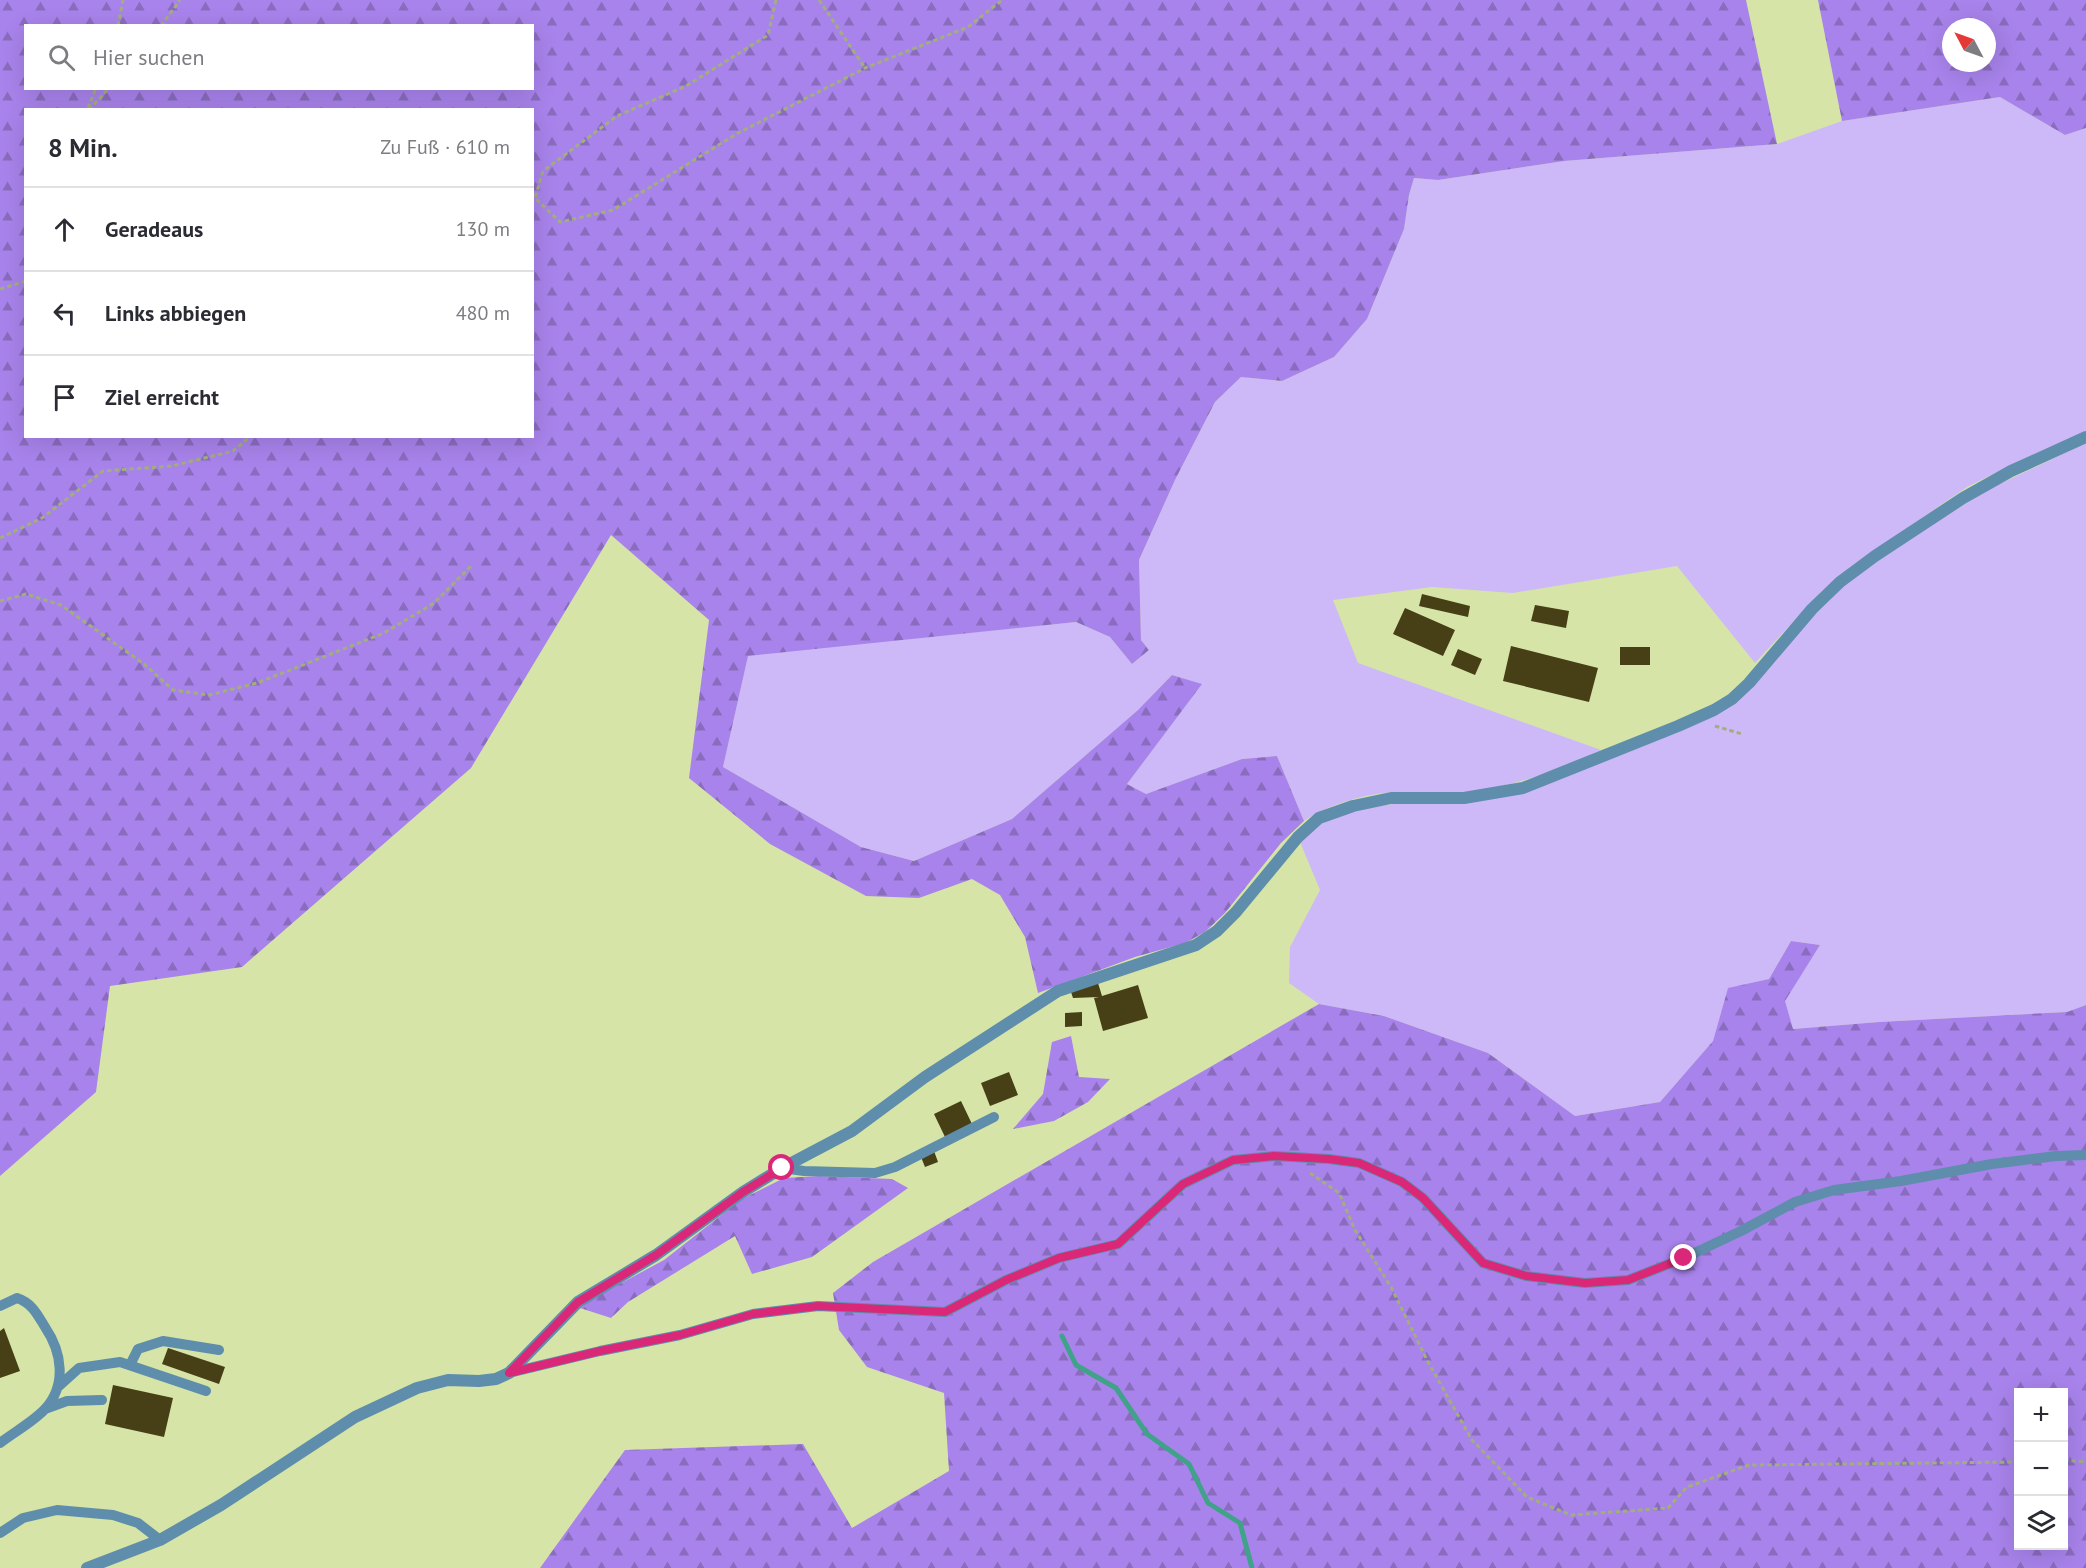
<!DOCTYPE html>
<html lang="de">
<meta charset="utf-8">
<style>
body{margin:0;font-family:"PT Sans",sans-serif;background:#f7f7f7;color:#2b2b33}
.controls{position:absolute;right:18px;bottom:18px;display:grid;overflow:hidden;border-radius:0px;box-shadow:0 6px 24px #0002}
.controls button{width:54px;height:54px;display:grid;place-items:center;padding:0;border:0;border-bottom:2px solid #e1e1e2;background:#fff;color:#2b2b33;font:30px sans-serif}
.compass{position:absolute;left:1942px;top:18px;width:54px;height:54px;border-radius:50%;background:#fff;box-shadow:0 6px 24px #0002;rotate:311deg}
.stop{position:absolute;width:18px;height:18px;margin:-14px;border:4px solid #db2777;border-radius:50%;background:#fff}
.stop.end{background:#db2777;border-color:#fff;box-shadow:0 2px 6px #0008}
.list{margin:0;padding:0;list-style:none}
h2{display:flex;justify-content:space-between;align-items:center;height:78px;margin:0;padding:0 24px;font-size:26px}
h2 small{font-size:20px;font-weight:400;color:#7c7c81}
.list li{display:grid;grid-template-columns:39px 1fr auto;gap:18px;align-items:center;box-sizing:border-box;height:84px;padding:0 24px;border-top:2px solid #e1e1e2}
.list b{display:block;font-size:22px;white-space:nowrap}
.list em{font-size:20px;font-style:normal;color:#7c7c81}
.icon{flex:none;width:33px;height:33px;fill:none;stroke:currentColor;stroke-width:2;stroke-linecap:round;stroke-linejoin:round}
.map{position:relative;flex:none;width:2086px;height:1568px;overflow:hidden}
.search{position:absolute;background:#fff;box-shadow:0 6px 24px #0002;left:24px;top:24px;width:510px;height:66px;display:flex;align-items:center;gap:15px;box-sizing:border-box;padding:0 21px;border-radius:0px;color:#7c7c81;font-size:22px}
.panel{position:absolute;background:#fff;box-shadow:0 6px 24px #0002;left:24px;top:108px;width:510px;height:330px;border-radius:0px}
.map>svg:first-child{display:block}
.grass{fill:#cdb9f8}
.forest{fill:url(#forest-firs);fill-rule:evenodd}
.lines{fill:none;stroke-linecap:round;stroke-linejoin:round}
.stream{stroke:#40a289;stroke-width:5}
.building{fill:#473f15}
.path{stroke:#a2ae7c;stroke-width:3;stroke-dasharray:4.5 3;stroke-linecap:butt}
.lane{stroke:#5f8dac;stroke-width:10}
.street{stroke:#5f8dac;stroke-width:12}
.route{stroke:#db2777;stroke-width:8}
</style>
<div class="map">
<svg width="2086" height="1568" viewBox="0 0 2086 1568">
<defs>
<pattern id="forest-firs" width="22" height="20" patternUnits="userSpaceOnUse" patternTransform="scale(1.5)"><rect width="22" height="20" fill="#a883eb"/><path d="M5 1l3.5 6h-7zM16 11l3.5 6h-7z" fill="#8a6cbe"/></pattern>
</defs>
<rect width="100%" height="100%" fill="#d6e4a7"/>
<!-- grass -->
<path class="grass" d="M 2000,97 L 2065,135 L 2086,128 L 2086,432 L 2023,459 L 1967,487 L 1850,567 L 1820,593 L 1755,663 L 1677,566 L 1513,593 L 1432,587 L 1333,600 L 1358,663 L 1601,750 C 1558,770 1516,786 1469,792 C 1439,796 1407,789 1377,794 C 1355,797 1322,808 1304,821 L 1277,756 L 1242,759 L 1146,794 L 1127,784 L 1201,684 L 1172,675 L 1138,710 L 1012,819 L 914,861 L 861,847 L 723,767 L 748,655 L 1076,622 L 1110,637 L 1132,664 L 1149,650 L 1141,640 L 1139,560 L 1175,480 L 1215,402 L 1241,377 L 1282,381 L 1334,357 L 1367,319 L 1404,229 L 1409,195 L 1414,178 L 1438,180 L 1564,161 L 1777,144 L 1842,121 Z
M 2086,443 L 2086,1005 L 2067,1012 L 1879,1022 L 1792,1029 L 1784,1001 L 1820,945 L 1791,941 L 1769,979 L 1728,989 L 1713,1041 L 1660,1102 L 1575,1116 L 1488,1053 L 1384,1016 L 1319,1004 L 1289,983 L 1290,947 L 1320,890 L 1300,842 L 1311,830 L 1333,817 L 1362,808 L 1401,803 L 1492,798 L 1703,720 L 1793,635 L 1840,588 L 1881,557 L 1987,490 Z"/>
<!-- forest -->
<path class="forest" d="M 0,0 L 1746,0 L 1777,144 L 1564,161 L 1438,180 L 1414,178 L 1409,195 L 1404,229 L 1367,319 L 1334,357 L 1282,381 L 1241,377 L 1215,402 L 1175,480 L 1139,560 L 1141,640 L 1149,650 L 1132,664 L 1110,637 L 1076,622 L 748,656 L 723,767 L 861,847 L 914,861 L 1012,819 L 1138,710 L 1172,675 L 1202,684 L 1127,784 L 1146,794 L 1242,759 L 1277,756 L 1304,821 L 1281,843 L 1225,913 L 1205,932 L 1185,943 L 1135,957 L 1038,993 L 1025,937 L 1000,895 L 972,879 L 919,898 L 866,896 L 770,844 L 689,778 L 709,620 L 611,535 L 471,768 L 242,967 L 110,986 L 96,1092 L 0,1176 ZM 26,26 L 532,26 L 532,88 L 26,88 ZM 26,110 L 532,110 L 532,436 L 26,436 Z
M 1818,0 L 2086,0 L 2086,128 L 2065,135 L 2000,97 L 1842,121 ZM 1951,27 L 1987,27 L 1987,63 L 1951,63 Z
M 1791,941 L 1820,945 L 1785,1001 L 1793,1029 L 1879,1022 L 2067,1012 L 2086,1005 L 2086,1568 L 540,1568 L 625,1450 L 803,1444 L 852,1528 L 949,1471 L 944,1393 L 867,1367 L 839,1330 L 833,1293 L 873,1262 L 1319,1004 L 1384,1016 L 1488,1053 L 1575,1116 L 1660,1102 L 1713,1041 L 1728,988 L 1769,979 ZM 2018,1392 L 2064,1392 L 2064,1546 L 2018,1546 Z
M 1071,1036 L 1079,1077 L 1110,1079 L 1088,1102 L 1054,1121 L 1013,1129 L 1043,1094 L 1052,1042 Z
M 819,1176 L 892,1179 L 908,1188 L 812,1257 L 752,1274 L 735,1236 L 628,1302 L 611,1318 L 580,1308 L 599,1295 L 664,1260 L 742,1199 L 784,1178 Z"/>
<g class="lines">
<!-- stream -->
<path class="stream" d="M 1062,1336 L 1076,1365 L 1116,1388 L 1147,1434 L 1189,1464 L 1208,1503 L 1240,1523 L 1252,1568"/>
</g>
<!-- building -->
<path class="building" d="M 1422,594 L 1470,606 L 1468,617 L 1419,606 Z
M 1535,605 L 1569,611 L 1566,628 L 1531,621 Z
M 1405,608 L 1455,630 L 1443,656 L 1393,634 Z
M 1511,646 L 1598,668 L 1589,702 L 1503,681 Z
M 1620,647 L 1650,647 L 1650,665 L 1620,665 Z
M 1458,649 L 1482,659 L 1475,675 L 1451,665 Z
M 1098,983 L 1102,996 L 1138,985 L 1148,1018 L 1103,1031 L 1094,998 L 1099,997 L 1073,998 L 1071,992 Z
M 1082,1012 L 1082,1026 L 1065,1027 L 1065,1013 Z
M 1009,1072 L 1018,1095 L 990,1106 L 981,1083 Z
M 961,1101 L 972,1124 L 945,1137 L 934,1114 Z
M 934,1151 L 938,1162 L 925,1167 L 921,1157 Z
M 4,1328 L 20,1371 L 0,1378 L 0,1331 Z
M 168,1348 L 225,1367 L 219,1384 L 162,1364 Z
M 113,1385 L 173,1398 L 164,1437 L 105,1424 Z"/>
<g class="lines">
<!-- path -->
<path class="path" d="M 776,0 L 768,35 L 686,86 L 617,116 L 543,171 L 535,198 L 560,222 L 613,210 L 738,133 L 865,68 L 968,27 L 1002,0
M 819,0 L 865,68
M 118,26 L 123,0
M 161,26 L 180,0
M 88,108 L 96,88
M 89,110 L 109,88
M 0,289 L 26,281
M 0,538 L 42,518 L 103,471 L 172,466 L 233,451 L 251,436
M 0,601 L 26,594 L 61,605 L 144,664 L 173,690 L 209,695 L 257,683 L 384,633 L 434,603 L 472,565
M 1715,726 L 1742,734
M 1310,1173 L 1339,1193 L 1355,1230 L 1391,1287 L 1428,1362 L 1472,1440 L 1527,1497 L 1571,1515 L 1668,1508 L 1687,1487 L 1749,1465 L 2018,1462
M 2064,1460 L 2086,1462"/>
<!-- lane -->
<path class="lane" d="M 782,1168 L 804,1171 L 875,1173 L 895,1167 L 994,1117
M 0,1306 L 17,1298 C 32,1303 37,1314 45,1327 C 62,1352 67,1385 45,1409 C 33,1422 14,1432 0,1443
M 130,1365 L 138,1349 L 163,1341 L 219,1350
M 509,1373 L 600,1351 L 680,1335 L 753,1314 L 818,1306 L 945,1312 L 1006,1280 L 1059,1258 L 1118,1244 L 1183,1184 L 1233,1160 L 1274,1156 L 1329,1159 L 1359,1163 L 1402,1182 L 1423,1198 L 1483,1263 L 1526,1276 L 1585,1283 L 1628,1280 L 1684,1258 L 1741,1231 L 1795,1202 L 1834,1190 L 1901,1181 L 1992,1164 L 2056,1156 L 2086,1155
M 59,1386 L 79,1368 L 120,1362 L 206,1391
M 45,1409 L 67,1401 L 102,1400
M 0,1533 L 23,1518 L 57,1510 L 113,1515 L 138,1523 L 160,1540"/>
<!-- street -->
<path class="street" d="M 87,1568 L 160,1540 L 221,1505 L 355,1417 L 417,1388 L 448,1380 L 479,1381 L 496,1379 L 509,1373 L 578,1302 L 656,1255 L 743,1192 L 782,1168 L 852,1131 L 925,1077 L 1058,991 L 1196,945 L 1217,931 L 1236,912 L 1298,837 L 1319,818 L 1353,806 L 1391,798 L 1464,798 L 1523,788 L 1678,726 L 1714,710 L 1732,699 L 1749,683 L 1812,609 L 1840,582 L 1875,556 L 1963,498 L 2011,471 L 2086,437"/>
</g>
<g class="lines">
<!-- route -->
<path class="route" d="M 782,1168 L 743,1192 L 656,1255 L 578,1302 L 509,1373 L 600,1351 L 680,1335 L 753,1314 L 818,1306 L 945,1312 L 1006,1280 L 1059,1258 L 1118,1244 L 1183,1184 L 1233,1160 L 1274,1156 L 1329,1159 L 1359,1163 L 1402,1182 L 1423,1198 L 1483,1263 L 1526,1276 L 1585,1283 L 1628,1280 L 1684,1258"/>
</g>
</svg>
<div class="controls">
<button>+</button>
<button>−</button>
<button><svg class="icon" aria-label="layers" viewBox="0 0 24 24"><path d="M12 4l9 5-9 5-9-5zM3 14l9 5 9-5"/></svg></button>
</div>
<svg class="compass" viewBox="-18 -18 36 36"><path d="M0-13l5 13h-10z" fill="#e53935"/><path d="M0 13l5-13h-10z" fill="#7c7c81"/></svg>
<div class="stop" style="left:782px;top:1168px"></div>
<div class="stop end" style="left:1684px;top:1258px"></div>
<div class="search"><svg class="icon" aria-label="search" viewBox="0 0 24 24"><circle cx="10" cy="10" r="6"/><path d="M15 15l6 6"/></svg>Hier suchen</div>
<section class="panel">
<h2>8 Min.<small>Zu Fuß · 610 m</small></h2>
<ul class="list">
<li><svg class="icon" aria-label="ahead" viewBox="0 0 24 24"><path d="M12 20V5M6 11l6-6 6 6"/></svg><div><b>Geradeaus</b></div><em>130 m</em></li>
<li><svg class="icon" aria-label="left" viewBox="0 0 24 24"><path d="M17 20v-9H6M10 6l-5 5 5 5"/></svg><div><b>Links abbiegen</b></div><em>480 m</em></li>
<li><svg class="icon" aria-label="arrive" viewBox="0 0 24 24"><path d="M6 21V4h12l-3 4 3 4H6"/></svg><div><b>Ziel erreicht</b></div></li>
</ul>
</section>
</div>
